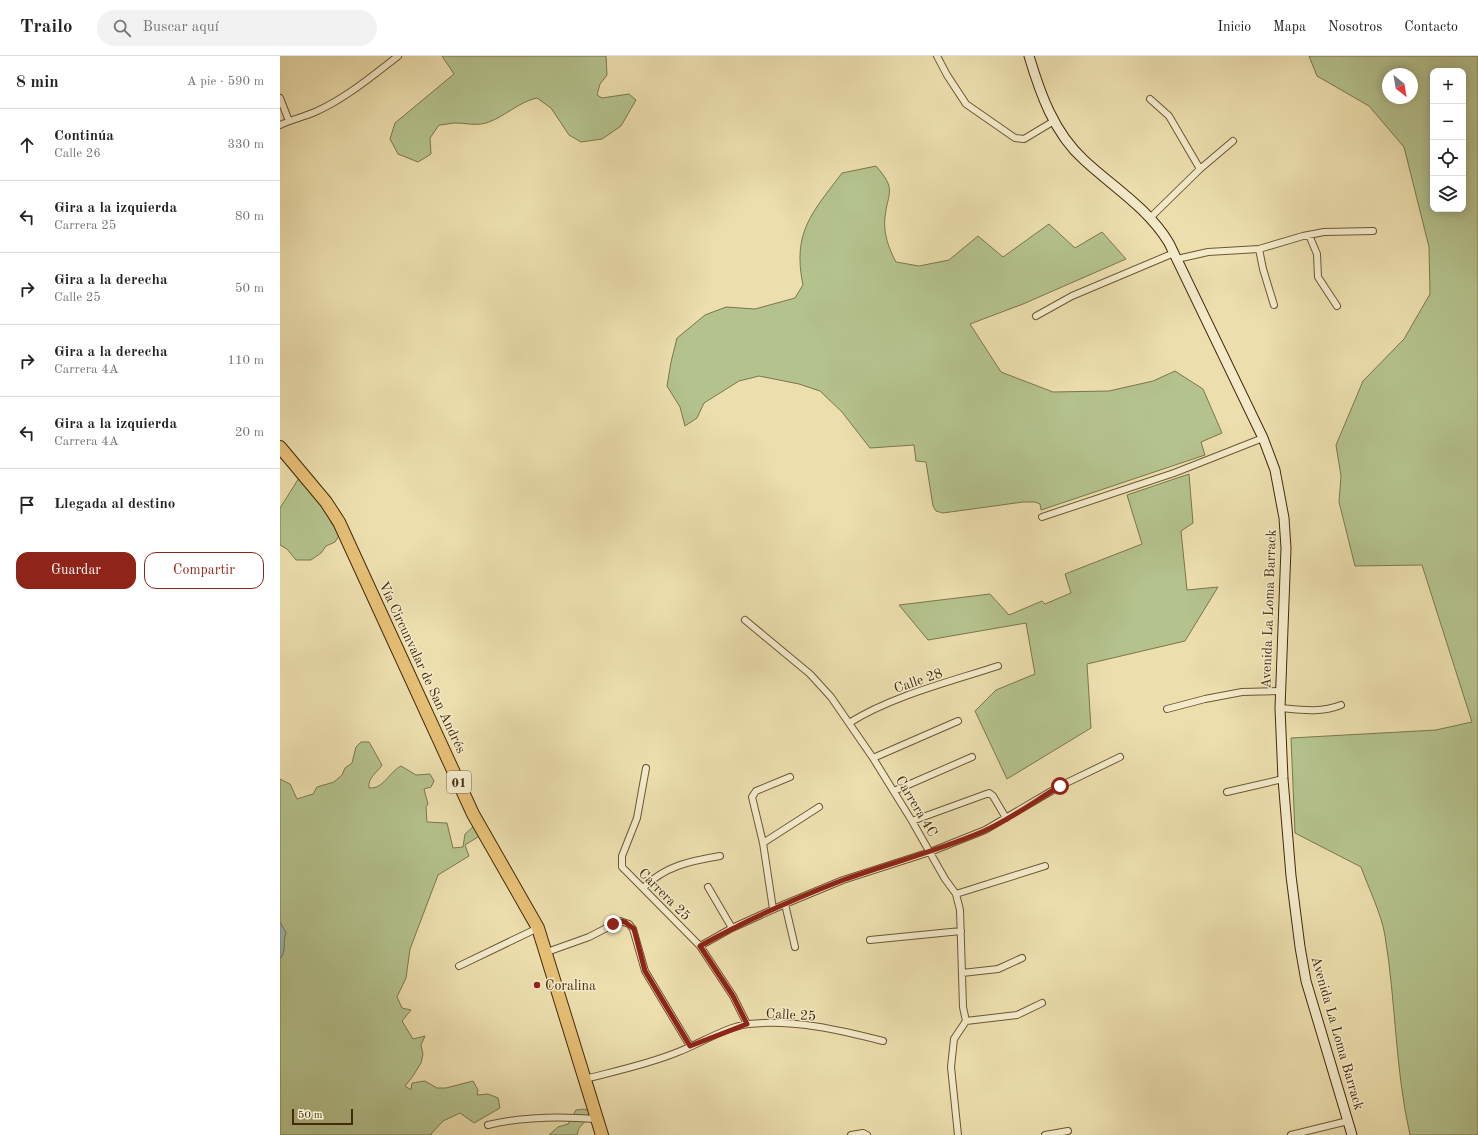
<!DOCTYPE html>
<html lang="es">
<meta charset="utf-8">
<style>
body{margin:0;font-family:"Old Standard TT",serif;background:#f2f2f2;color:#222}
.controls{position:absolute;right:12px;top:12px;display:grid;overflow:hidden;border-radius:8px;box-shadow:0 2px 10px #0003}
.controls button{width:36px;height:36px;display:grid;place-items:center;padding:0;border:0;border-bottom:1px solid #e0e0e0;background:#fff;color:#222;font:20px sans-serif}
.compass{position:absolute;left:1102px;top:12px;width:36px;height:36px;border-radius:50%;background:#fff;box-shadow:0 2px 10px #0003;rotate:149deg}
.scale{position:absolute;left:12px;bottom:10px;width:61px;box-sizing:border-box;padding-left:4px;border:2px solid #432a0a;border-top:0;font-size:11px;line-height:14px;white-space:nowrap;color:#432a0a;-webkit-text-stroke:3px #f3eaca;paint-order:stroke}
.stop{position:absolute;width:12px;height:12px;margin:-9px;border:3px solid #8f2418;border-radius:50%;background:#fff}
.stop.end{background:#8f2418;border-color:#fff;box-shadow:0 1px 4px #0008}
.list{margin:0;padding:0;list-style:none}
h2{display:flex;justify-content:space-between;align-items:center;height:52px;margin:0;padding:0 16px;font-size:17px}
h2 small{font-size:13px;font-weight:400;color:#767676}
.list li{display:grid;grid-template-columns:26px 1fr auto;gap:12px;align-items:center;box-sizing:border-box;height:72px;padding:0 16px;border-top:1px solid #e0e0e0}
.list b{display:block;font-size:15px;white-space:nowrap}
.list p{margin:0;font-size:13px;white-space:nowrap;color:#767676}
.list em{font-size:13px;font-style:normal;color:#767676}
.actions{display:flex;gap:8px;padding:12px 16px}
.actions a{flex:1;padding:9px 0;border:1px solid #8f2418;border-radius:12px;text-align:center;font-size:14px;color:#8f2418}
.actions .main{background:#8f2418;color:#fff}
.icon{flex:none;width:22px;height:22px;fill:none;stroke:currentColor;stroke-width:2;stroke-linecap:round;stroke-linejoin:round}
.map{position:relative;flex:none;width:1198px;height:1079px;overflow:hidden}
header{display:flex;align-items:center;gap:24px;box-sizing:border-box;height:56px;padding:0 20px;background:#fff;border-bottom:1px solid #e0e0e0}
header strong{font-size:19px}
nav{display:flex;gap:22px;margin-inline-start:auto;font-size:14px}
.search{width:280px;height:36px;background:#f2f2f2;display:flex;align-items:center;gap:10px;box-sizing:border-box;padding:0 14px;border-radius:22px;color:#767676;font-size:15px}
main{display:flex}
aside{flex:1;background:#fff}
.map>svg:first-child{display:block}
.green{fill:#b4c28d;stroke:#7c764c;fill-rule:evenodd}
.water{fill:#9cbab4;stroke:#788070}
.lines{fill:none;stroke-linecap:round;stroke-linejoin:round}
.street-casing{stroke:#6d5733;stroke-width:8}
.secondary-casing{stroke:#432a0a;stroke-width:11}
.highway-casing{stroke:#432a0a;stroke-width:14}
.street{stroke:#f3eaca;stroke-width:6}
.secondary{stroke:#f3eaca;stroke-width:9}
.highway{stroke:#e6bf76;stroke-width:12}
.route{stroke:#8f2418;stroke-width:5}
.poi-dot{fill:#8f2418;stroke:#f3eaca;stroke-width:1.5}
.labels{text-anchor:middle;stroke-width:3;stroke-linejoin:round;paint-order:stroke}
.shield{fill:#f3eaca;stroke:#786444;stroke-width:1}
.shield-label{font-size:13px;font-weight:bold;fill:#432a0a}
.street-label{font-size:14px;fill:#432a0a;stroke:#f3eaca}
.poi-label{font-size:14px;fill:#432a0a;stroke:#f3eaca;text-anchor:start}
</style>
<header>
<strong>Trailo</strong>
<div class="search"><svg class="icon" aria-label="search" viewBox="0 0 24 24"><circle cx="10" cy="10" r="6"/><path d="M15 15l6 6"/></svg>Buscar aquí</div>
<nav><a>Inicio</a><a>Mapa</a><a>Nosotros</a><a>Contacto</a></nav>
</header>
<main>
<aside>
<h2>8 min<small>A pie · 590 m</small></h2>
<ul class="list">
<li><svg class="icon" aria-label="ahead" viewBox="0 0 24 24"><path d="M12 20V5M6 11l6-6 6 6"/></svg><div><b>Continúa</b><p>Calle 26</p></div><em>330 m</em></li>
<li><svg class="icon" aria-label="left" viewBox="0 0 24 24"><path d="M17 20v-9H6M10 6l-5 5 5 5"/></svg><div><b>Gira a la izquierda</b><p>Carrera 25</p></div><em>80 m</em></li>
<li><svg class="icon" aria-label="right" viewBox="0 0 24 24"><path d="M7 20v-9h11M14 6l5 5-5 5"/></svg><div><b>Gira a la derecha</b><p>Calle 25</p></div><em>50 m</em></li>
<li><svg class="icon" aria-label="right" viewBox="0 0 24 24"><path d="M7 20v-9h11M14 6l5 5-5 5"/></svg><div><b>Gira a la derecha</b><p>Carrera 4A</p></div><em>110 m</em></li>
<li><svg class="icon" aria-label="left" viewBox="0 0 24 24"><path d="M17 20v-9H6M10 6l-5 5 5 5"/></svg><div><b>Gira a la izquierda</b><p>Carrera 4A</p></div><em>20 m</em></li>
<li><svg class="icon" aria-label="arrive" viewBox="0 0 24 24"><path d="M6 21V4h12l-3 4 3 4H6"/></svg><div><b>Llegada al destino</b></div></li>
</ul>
<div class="actions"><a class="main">Guardar</a><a>Compartir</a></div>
</aside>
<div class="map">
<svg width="1198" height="1079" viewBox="0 0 1198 1079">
<rect width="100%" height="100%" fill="#ecdead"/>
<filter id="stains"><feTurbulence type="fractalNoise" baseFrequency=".005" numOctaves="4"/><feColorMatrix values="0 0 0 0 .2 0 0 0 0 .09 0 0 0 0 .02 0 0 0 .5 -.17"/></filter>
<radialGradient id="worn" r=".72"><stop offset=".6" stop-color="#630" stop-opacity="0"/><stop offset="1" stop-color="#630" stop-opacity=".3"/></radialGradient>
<!-- green -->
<path class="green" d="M 162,0 L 326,0 L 327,19 L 320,28 L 317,39 L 322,42 L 349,38 L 356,44 L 341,70 L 322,83 L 301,86 L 289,79 L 271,52 L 257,42 C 238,46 225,61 206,67 C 194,70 187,67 175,67 C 170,67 164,69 159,69 L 150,82 L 151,98 L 138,106 L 118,98 L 110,83 L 115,67 L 174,18 Z
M 1029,0 L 1198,0 L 1198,1079 L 1130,1079 C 1115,1013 1116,946 1105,880 C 1102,859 1088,831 1081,811 L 1015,777 L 1011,682 L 1156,674 L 1192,666 L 1142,509 L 1075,510 L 1059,446 L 1061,420 L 1056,389 L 1083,325 L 1124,283 L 1150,238 L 1149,191 L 1124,91 L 1089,50 L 1037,20 ZM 1153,15 L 1183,15 L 1183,153 L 1153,153 ZM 1108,18 L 1132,18 L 1132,42 L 1108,42 Z
M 596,110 C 617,134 608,135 605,161 C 603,177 609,193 616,206 L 639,210 L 669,204 L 698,180 L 723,201 L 769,168 L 795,192 L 822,176 L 846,203 L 743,248 L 690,268 L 721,316 L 773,336 L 829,335 L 873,325 L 895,315 L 923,333 L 942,377 L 921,386 L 925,399 L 761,454 L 760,448 L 755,446 L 743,446 L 663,457 L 656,455 L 653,450 L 646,406 L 636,405 L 634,389 L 590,392 L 562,356 L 540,335 L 519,328 L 479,320 L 459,325 L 424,347 L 417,362 L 405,370 L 400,351 L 387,330 L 391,306 L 397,282 L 425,259 L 446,251 L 475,253 L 515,242 L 523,229 C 512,176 532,157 562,117 Z
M 909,418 L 913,467 L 901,475 L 907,534 L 938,531 L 905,585 L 807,608 L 811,672 L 727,723 L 695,655 L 716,634 L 755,618 L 746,567 L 648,584 L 619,549 L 710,538 L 729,559 L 762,545 L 765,548 L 791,537 L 785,518 L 862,488 L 847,439 Z
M 19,422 L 42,450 L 52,468 L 60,478 L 55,486 L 46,490 L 41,497 L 31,504 L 16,504 L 7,493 L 0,489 L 0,452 Z
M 81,686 L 89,686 L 102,709 C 98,716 87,722 89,732 C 104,733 109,716 121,710 L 136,719 L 150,718 L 154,725 L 151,731 L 144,733 L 148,748 L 146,751 L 147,766 L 167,767 L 173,792 L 183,791 L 185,778 L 195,769 L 201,779 L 185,789 L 189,800 L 158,819 L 130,893 L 126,922 L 117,941 L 122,952 L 131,954 L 122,965 L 133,983 L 145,980 L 141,989 L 143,998 L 141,1007 L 133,1020 L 125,1030 L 131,1034 L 132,1027 L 145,1025 L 157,1032 L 166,1032 L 193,1025 L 198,1034 L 197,1039 L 208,1038 L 218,1042 L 220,1052 L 194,1067 L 180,1057 L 163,1065 L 151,1078 L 152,1079 L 0,1079 L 0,903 C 7,895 2,886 6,877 L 0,866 L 0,723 L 10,728 L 17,743 L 33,738 L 37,731 L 54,726 L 62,719 L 65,712 L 72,707 L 76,691 Z
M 304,1053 L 309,1055 L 309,1061 L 299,1072 L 297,1079 L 269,1079 L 278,1071 L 288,1068 L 296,1054 Z"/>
<!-- water -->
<path class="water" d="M 0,866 L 6,877 C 2,886 7,894 0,903 Z"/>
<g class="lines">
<!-- street casing -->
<g class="street-casing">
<path id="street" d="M 657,0 L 667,19 L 686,48 L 735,82 L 744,83 L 774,65
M 0,42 L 9,65
M 870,43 L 889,60 L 920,113 L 871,161
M 0,69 C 11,64 23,61 35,56 C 65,43 92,20 118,0
M 920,113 L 953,85
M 1029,179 L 1037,198 L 1038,221 L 1057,250
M 979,193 L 983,213 L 994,249
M 897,203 L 928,196 L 979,193 L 1023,180 L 1044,176 L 1093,175
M 756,260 L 792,240 L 894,197
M 762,461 L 894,417 L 983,382
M 465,564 L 530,618 L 551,641 L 593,702 L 632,765 L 665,823 L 676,838 L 680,854 L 683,951 L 686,965 L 737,959 L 762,947
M 1000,652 C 1021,654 1041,657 1061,649
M 887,653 L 925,643 L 962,636 L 1000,635
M 569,667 C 612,640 669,626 718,610
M 593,702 L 678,665
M 366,712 L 357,762 L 342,800 L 342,811 L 420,890 L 453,940 L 467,968
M 614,735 L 692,701
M 947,736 L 1003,723
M 632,765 L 709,737 L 713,740 L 726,762
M 483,787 L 539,751
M 428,831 L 452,872
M 363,832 C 385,810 410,805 440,800
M 676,838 L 765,810
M 505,848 L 515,891
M 493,853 L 483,787 L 472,741 L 476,735 L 510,721
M 590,884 L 681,875
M 420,890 L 452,872 L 505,848 L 563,824 L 650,796 L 705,774 L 780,730 L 840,701
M 267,896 L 309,881 L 340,865 L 349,868 L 353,873 L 365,915 L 410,990
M 179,910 L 258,872
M 682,917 L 718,913 L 742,902
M 305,1023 C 336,1015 369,1008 398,996 C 419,988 446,971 468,968 C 513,963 560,974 603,985
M 208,1069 C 245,1060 280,1060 317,1063
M 571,1079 L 583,1077 L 587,1079
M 678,1079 L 671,1011 L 674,983 L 686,965
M 765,1079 L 788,1075
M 1011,1079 L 1068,1065"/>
</g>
<!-- secondary casing -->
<g class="secondary-casing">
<path id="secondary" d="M 749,0 C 760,37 774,77 804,104 C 833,131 868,152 889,187 L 983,382 L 995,414 L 1004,462 L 1006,492 L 1000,652 L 1003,723 L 1011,820 L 1020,891 L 1026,925 L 1072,1079"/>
</g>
<!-- highway casing -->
<g class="highway-casing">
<path id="highway" d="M 0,391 L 46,446 L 59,466 L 193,758 L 258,872 L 322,1079"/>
</g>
<!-- street -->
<use href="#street" class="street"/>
<!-- secondary -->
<use href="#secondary" class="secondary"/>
<!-- highway -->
<use href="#highway" class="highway"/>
</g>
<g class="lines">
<!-- route -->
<path class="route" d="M 333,868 L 340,865 L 345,866 L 354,873 L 365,915 L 410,990 L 467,968 L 453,940 L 420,890 C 466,864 514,843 563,824 C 610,807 658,795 704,775 C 731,763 755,745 780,730"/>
</g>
<!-- markers -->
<circle class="poi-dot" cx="257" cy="929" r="4"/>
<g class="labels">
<!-- shield labels -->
<rect class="shield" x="167" y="715" width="24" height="22" rx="3"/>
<g class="shield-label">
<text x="179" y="731">01</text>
</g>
<!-- street labels -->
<g class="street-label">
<text transform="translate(988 553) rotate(-88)" y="5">Avenida La Loma Barrack</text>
<text transform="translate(143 611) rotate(65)" y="5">Vía Circunvalar de San Andrés</text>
<text transform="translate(638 624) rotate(-19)" y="5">Calle 28</text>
<text transform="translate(637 750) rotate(59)" y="5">Carrera 4C</text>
<text transform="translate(385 838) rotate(45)" y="5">Carrera 25</text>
<text transform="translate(511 958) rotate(3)" y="5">Calle 25</text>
<text transform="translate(1058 977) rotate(74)" y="5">Avenida La Loma Barrack</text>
</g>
<!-- poi labels -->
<g class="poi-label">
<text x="265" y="934">Coralina</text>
</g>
</g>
<rect width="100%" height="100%" filter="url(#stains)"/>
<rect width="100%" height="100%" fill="url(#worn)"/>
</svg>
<div class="controls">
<button>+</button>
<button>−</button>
<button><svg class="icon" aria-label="locate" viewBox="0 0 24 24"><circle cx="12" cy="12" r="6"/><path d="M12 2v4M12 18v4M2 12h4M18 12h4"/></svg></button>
<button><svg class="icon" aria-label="layers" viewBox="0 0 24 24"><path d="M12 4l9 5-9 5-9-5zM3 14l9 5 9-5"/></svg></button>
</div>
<svg class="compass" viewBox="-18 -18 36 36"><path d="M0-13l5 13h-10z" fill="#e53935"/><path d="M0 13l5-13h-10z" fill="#767676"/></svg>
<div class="scale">50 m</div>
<div class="stop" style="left:780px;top:730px"></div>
<div class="stop end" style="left:333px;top:868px"></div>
</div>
</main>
